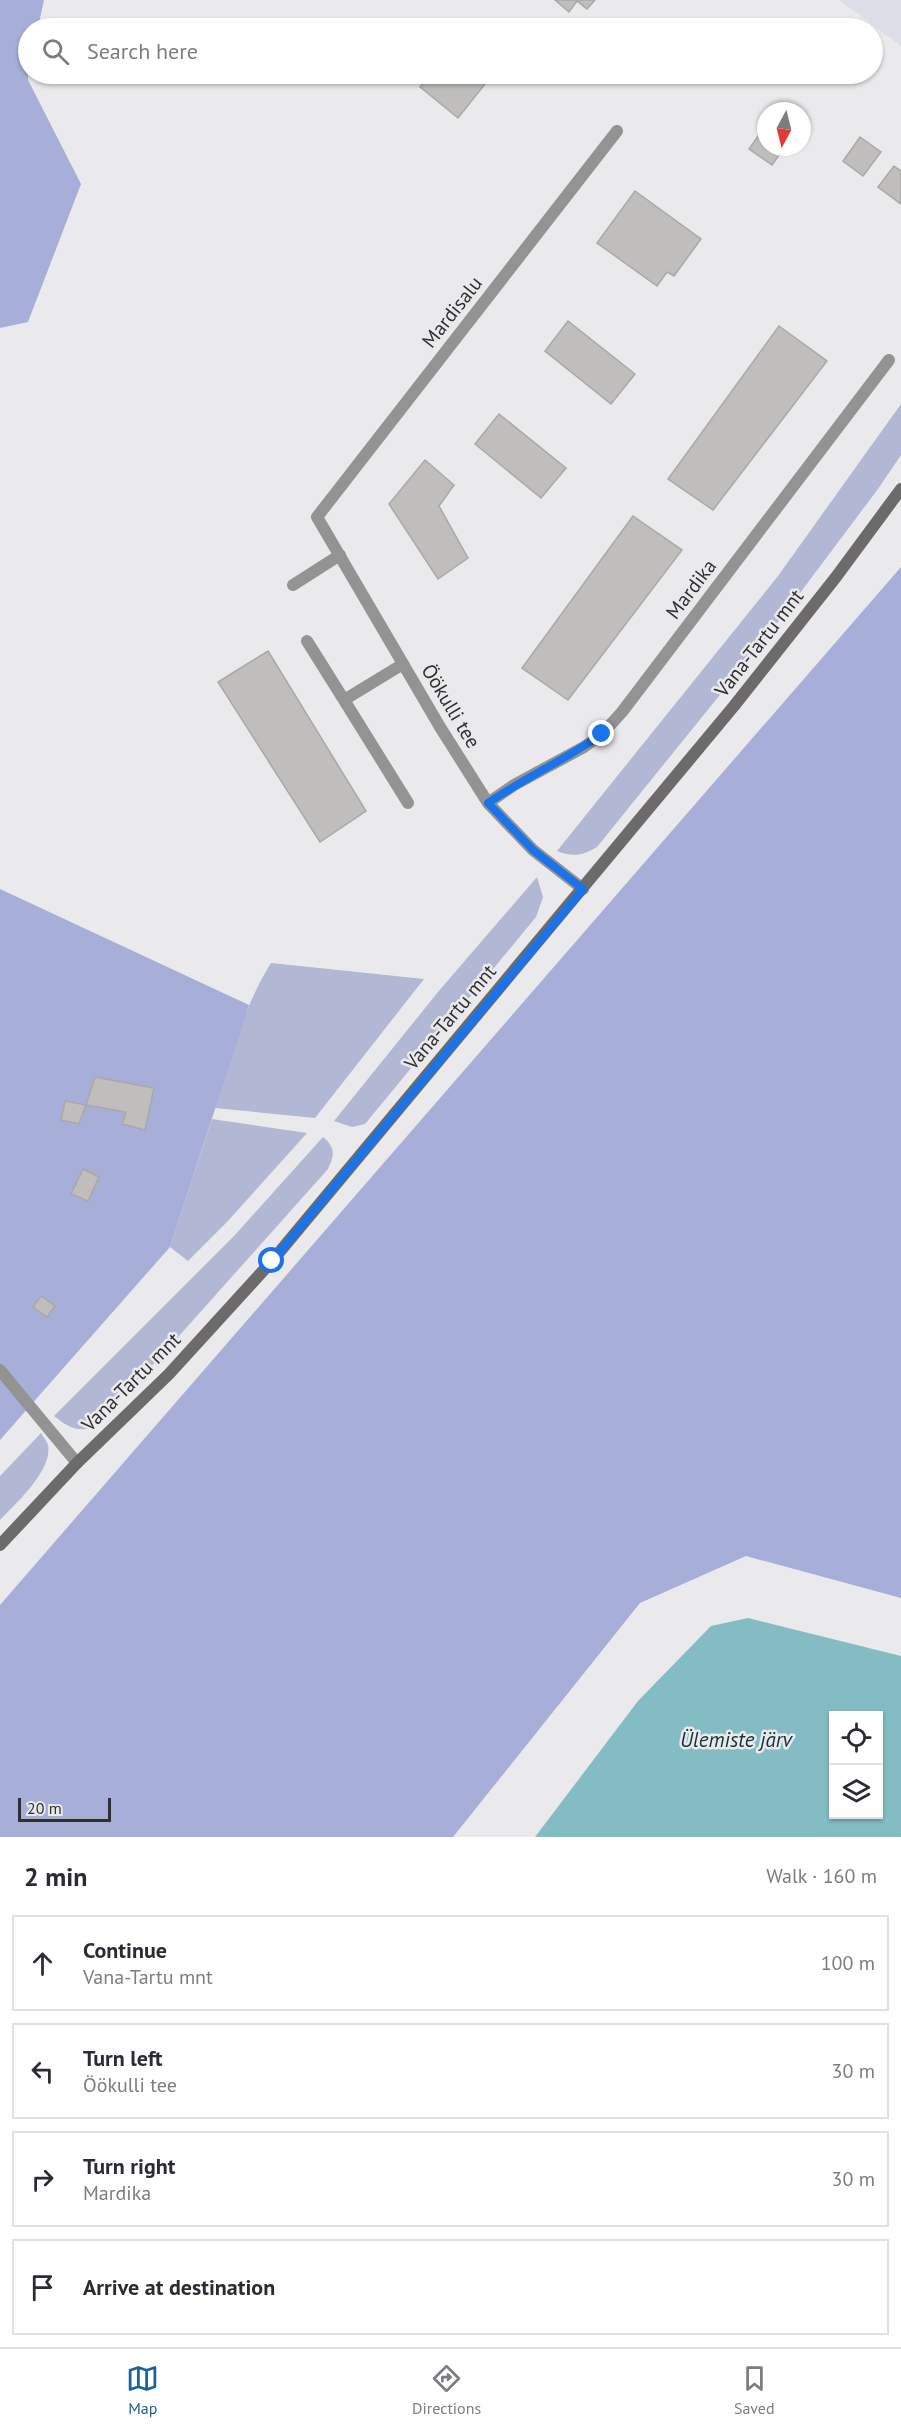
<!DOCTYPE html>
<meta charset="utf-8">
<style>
body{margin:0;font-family:"PT Sans",sans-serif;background:#f2f2f3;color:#2b2b33}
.controls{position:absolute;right:18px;bottom:18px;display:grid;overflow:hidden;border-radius:0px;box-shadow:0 2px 4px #0004}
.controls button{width:54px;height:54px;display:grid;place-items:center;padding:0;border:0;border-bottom:2px solid #e1e1e2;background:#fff;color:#2b2b33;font:30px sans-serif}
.compass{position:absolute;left:757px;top:102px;width:54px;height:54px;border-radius:50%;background:#fff;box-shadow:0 2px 4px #0004;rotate:187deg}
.scale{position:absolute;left:18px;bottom:15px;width:93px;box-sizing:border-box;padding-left:6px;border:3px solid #303031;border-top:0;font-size:16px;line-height:21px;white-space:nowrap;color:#303031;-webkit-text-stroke:4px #eaeaec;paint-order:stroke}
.stop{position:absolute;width:18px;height:18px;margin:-14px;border:4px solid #1a73e8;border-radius:50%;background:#fff}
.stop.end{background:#1a73e8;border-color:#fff;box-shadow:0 2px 6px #0008}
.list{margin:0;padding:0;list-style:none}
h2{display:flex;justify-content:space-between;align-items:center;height:78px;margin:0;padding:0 24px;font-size:26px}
h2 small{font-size:20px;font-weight:400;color:#7c7c81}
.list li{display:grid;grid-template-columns:39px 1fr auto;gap:18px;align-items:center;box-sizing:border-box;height:96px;margin:0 12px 12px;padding:0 12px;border:2px solid #e1e1e2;border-radius:0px}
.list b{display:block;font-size:22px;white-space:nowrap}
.list p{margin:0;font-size:20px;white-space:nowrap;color:#7c7c81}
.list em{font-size:20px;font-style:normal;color:#7c7c81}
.icon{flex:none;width:33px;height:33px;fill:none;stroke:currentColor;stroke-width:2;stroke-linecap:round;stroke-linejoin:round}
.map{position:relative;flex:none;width:901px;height:1837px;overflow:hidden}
.search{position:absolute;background:#fff;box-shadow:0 2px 4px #0004;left:18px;right:18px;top:18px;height:66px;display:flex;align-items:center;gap:15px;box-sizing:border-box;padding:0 21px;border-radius:33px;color:#7c7c81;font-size:22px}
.sheet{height:510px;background:#fff}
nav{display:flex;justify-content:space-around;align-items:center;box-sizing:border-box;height:84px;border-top:2px solid #e1e1e2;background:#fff;font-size:16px;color:#7c7c81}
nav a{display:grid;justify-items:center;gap:3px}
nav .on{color:#1d6196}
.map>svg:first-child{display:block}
.built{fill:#dcdee7}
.green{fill:#b2b7d3}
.forest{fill:#a7aed8}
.water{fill:#83bcc3;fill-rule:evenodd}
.building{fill:#bfbebc;stroke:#a9a8a6;stroke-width:1.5}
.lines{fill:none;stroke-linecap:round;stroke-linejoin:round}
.lane{stroke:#949393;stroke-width:12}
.street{stroke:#949393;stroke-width:12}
.secondary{stroke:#6c6a6a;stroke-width:12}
.route{stroke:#1a73e8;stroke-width:8}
.labels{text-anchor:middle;stroke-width:5;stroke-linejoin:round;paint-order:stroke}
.street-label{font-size:20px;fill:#303031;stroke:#eaeaec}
.water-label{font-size:21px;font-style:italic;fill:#153336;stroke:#eaeaec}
</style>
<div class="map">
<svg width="901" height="1837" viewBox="0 0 901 1837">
<rect width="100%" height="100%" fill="#eaeaec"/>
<!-- built -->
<path class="built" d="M 839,0 L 901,0 L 901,46 Z"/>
<!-- green -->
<path class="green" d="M 901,404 L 901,455 L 878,489 L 773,629 L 597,847 C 582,856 573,857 557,851 L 778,576 Z
M 537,877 L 543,897 L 536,917 L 365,1124 L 352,1127 L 334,1121 L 438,992 Z
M 271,963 L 424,979 L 315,1118 L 215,1108 C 231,1059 243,1007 271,963 Z
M 212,1119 L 307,1133 L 227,1222 L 188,1261 L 170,1247 Z
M 323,1137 C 335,1147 335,1155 328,1169 L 162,1355 L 92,1428 C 75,1432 67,1426 54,1416 L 235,1235 Z
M 41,1433 C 43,1437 47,1441 48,1445 C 53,1470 15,1504 0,1520 L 0,1476 Z"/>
<!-- forest -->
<path class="forest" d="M 0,0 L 44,0 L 38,28 L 28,28 L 28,80 L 81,184 L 28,322 L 0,328 Z
M 901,567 L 901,1598 L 746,1556 L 640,1603 L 453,1837 L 0,1837 L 0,1605 Z
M 0,889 L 249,1005 L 170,1247 L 0,1440 Z"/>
<!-- water -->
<path class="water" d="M 748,1618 L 901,1656 L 901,1837 L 535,1837 L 638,1701 L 711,1626 ZM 834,1716 L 878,1716 L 878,1814 L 834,1814 Z"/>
<!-- building -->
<path class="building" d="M 555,0 L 595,0 L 587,9 L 577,1 L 569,12 Z
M 424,74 L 493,74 L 458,118 L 420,87 L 428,77 Z
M 765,126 L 766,147 L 785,147 L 772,165 L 749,149 Z
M 860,137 L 881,152 L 863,176 L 843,161 Z
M 894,166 L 901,171 L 901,204 L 878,187 Z
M 635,191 L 701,239 L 674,276 L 667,272 L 657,286 L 597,243 Z
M 568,321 L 635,374 L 611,404 L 545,351 Z
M 779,326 L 827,361 L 713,510 L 668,479 Z
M 499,414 L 566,468 L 541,498 L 475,444 Z
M 425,460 L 454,485 L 439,506 L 468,558 L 438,579 L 389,504 Z
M 633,516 L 682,550 L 568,700 L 522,668 Z
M 268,651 L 366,811 L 320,842 L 218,682 Z
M 95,1077 L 154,1088 L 145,1130 L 122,1124 L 126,1112 L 86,1105 Z
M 65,1101 L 86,1105 L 79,1124 L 61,1120 Z
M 83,1169 L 99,1177 L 88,1201 L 71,1194 Z
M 41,1296 L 55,1306 L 47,1317 L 33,1307 Z"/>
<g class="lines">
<!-- lane -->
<path class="lane" d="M 293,585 L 340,555
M 307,641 L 344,700
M 403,664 L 344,700 L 408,803
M 0,1370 L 77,1463"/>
<!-- street -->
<path class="street" d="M 488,803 L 514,785 L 584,747 L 602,734 L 622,712 L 889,360
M 583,889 L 533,850 L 488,803 L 440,727 L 317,517 L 617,131"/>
<!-- secondary -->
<path class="secondary" d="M 0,1545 L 77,1463 L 169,1374 L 272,1261 L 734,706 L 836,577 L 901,489"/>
</g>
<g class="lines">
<!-- route -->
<path class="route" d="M 272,1261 L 583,889 L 533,850 L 488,803 C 525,778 566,759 602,734"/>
</g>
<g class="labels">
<!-- street labels -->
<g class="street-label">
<text transform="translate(452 312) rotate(-52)" y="7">Mardisalu</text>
<text transform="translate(691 589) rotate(-53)" y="7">Mardika</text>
<text transform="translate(759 643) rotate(-52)" y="7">Vana-Tartu mnt</text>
<text transform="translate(451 706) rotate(59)" y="7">Öökulli tee</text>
<text transform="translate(450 1017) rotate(-50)" y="7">Vana-Tartu mnt</text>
<text transform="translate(131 1382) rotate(-45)" y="7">Vana-Tartu mnt</text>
</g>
<!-- water labels -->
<g class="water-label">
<text x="736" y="1747">Ülemiste järv</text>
</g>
</g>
</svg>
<div class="controls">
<button><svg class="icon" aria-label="locate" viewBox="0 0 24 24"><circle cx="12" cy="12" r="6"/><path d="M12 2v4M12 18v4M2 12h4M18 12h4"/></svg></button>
<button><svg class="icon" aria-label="layers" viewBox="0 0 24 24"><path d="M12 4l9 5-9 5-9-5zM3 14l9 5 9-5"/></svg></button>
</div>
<svg class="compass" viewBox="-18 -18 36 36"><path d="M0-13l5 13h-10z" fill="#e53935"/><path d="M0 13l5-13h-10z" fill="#7c7c81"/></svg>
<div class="scale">20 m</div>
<div class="stop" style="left:272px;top:1261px"></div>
<div class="stop end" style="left:602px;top:734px"></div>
<div class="search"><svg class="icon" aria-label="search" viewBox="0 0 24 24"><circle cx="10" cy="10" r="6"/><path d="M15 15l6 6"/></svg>Search here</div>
</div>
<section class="sheet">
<h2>2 min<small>Walk · 160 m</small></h2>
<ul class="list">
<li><svg class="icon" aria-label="ahead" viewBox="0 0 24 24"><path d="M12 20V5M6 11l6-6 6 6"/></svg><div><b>Continue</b><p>Vana-Tartu mnt</p></div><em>100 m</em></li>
<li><svg class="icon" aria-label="left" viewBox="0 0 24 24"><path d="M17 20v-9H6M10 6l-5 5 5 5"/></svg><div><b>Turn left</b><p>Öökulli tee</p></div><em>30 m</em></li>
<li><svg class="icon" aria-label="right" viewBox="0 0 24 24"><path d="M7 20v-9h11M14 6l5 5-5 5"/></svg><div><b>Turn right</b><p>Mardika</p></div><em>30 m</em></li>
<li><svg class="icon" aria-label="arrive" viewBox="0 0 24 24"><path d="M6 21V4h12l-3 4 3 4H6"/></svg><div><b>Arrive at destination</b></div></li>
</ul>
</section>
<nav>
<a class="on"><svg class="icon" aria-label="map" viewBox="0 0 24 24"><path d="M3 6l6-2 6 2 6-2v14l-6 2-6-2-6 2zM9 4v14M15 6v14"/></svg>Map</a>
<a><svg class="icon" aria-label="directions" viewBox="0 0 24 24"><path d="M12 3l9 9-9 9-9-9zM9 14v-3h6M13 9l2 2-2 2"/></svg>Directions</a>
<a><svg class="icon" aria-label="saved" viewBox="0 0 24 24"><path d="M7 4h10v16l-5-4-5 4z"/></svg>Saved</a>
</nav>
